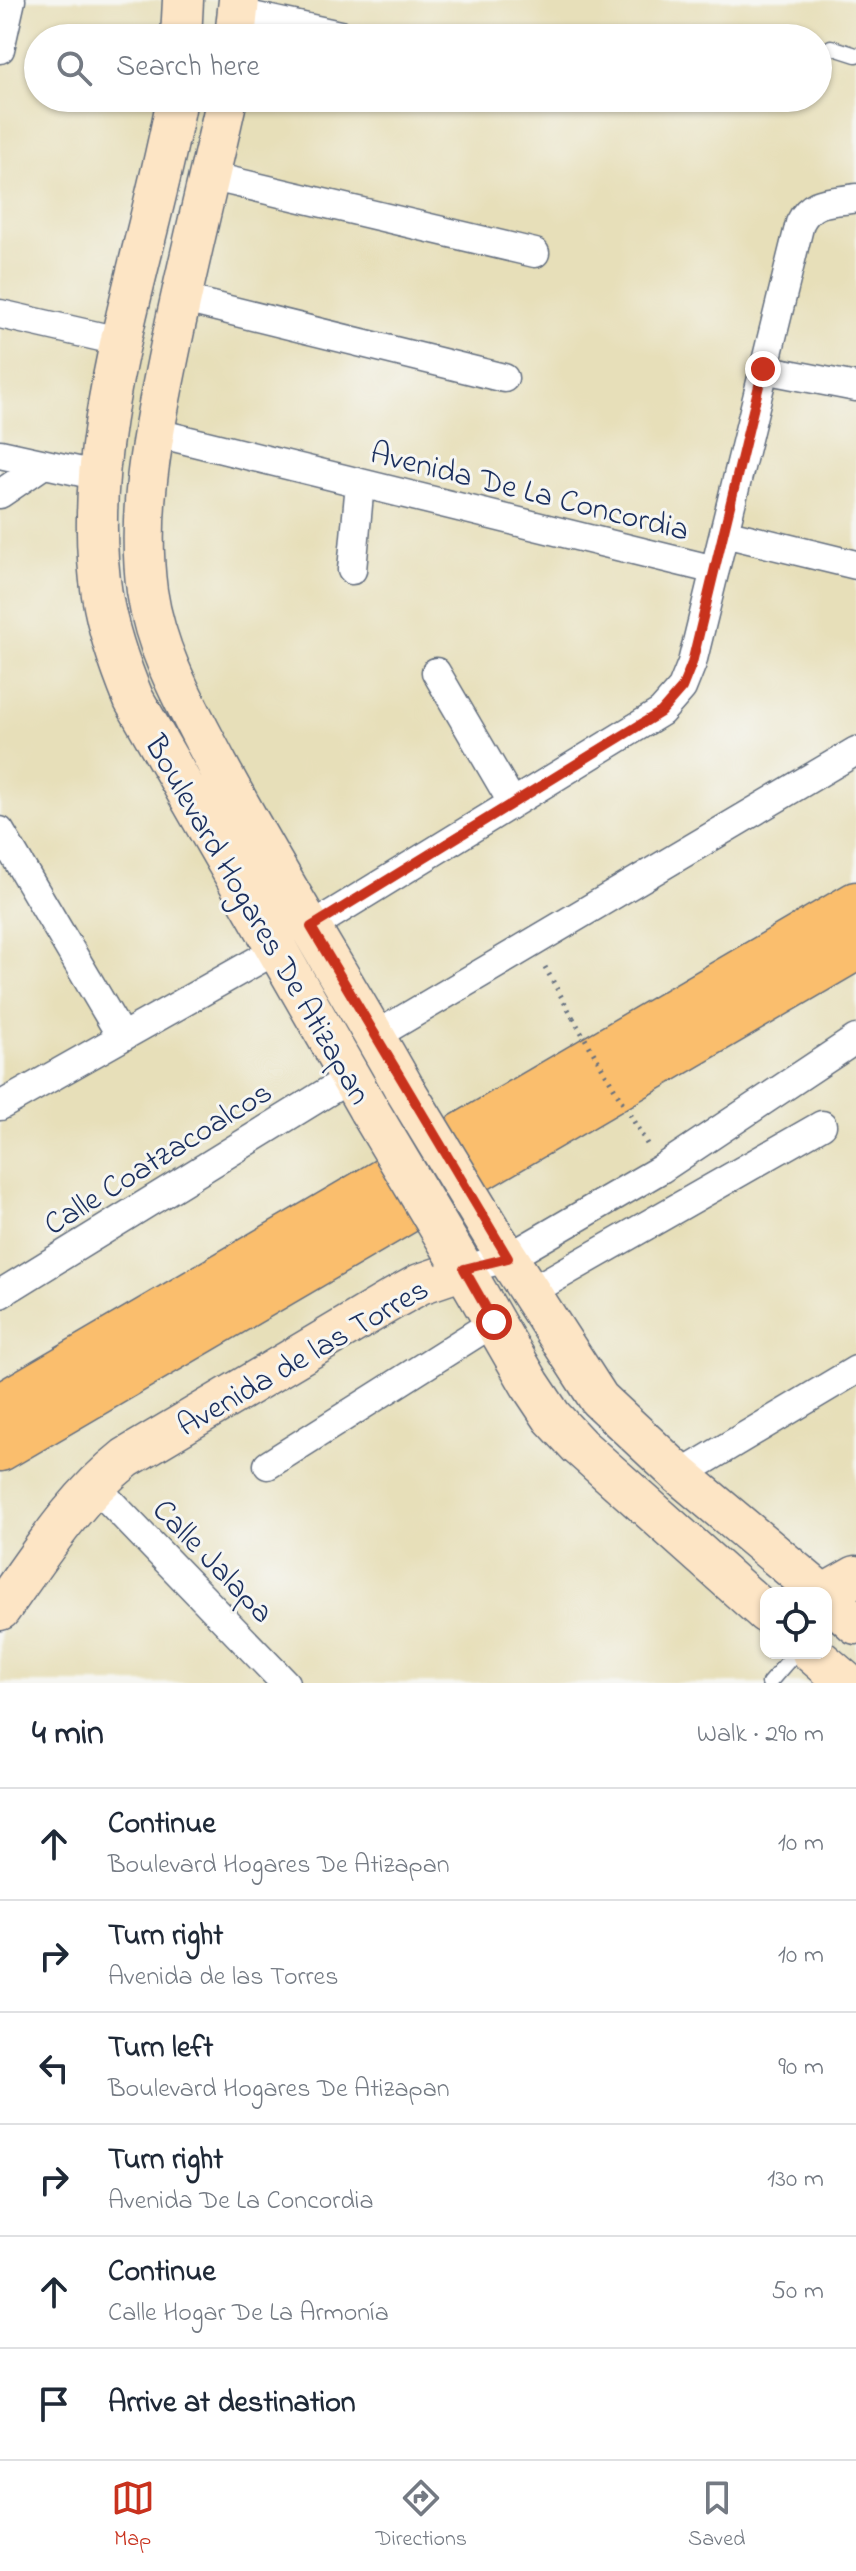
<!DOCTYPE html>
<meta charset="utf-8">
<style>
body{margin:0;font-family:"Indie Flower",sans-serif;background:#f2f2f3;color:#1f2937}
.controls{position:absolute;right:24px;bottom:24px;display:grid;overflow:hidden;border-radius:16px;box-shadow:0 2px 6px #0004}
.controls button{width:72px;height:72px;display:grid;place-items:center;padding:0;border:0;border-bottom:2px solid #e0e1e3;background:#fff;color:#1f2937;font:40px sans-serif}
.stop{position:absolute;width:24px;height:24px;margin:-18px;border:6px solid #c8321e;border-radius:50%;background:#fff}
.stop.end{background:#c8321e;border-color:#fff;box-shadow:0 2px 8px #0008}
.list{margin:0;padding:0;list-style:none}
h2{display:flex;justify-content:space-between;align-items:center;height:104px;margin:0;padding:0 32px;font-size:34px}
h2 small{font-size:26px;font-weight:400;color:#747a83}
.list li{display:grid;grid-template-columns:52px 1fr auto;gap:24px;align-items:center;box-sizing:border-box;height:112px;padding:0 32px;border-top:2px solid #e0e1e3}
.list b{display:block;font-size:30px;white-space:nowrap}
.list p{margin:0;font-size:26px;white-space:nowrap;color:#747a83}
.list em{font-size:26px;font-style:normal;color:#747a83}
.icon{flex:none;width:44px;height:44px;fill:none;stroke:currentColor;stroke-width:2;stroke-linecap:round;stroke-linejoin:round}
.map{position:relative;flex:none;width:856px;height:1683px;overflow:hidden}
.search{position:absolute;background:#fff;box-shadow:0 2px 6px #0004;left:24px;right:24px;top:24px;height:88px;display:flex;align-items:center;gap:20px;box-sizing:border-box;padding:0 28px;border-radius:44px;color:#747a83;font-size:30px}
.sheet{height:776px;background:#fff}
nav{display:flex;justify-content:space-around;align-items:center;box-sizing:border-box;height:112px;border-top:2px solid #e0e1e3;background:#fff;font-size:22px;color:#747a83}
nav a{display:grid;justify-items:center;gap:4px}
nav .on{color:#c8321e}
.map>svg:first-child{display:block}
.lines{fill:none;stroke-linecap:round;stroke-linejoin:round}
.lane-casing{stroke:#626d7e;stroke-width:17}
.street-casing{stroke:#626d7e;stroke-width:31}
.secondary-casing{stroke:#626d7e;stroke-width:43}
.highway-casing{stroke:#626d7e;stroke-width:47}
.path{stroke:#626d7e;stroke-width:5;stroke-dasharray:2 6;stroke-linecap:butt}
.lane{stroke:#fff;stroke-width:14}
.street{stroke:#fff;stroke-width:28}
.secondary{stroke:#fde5c5;stroke-width:40}
.highway{stroke:#fabe6d;stroke-width:44}
.secondary-bridge-casing{stroke:#626d7e;stroke-width:43;stroke-linecap:butt}
.path-bridge{stroke:#626d7e;stroke-width:5;stroke-dasharray:2 6;stroke-linecap:butt}
.secondary-bridge{stroke:#fde5c5;stroke-width:40}
.route{stroke:#c8321e;stroke-width:10}
.labels{text-anchor:middle;stroke-width:6;stroke-linejoin:round;paint-order:stroke}
.street-label{font-size:32px;fill:#1b2f5e;stroke:#f6f6f2}
</style>
<div class="map">
<svg width="856" height="1683" viewBox="0 0 856 1683">
<rect width="100%" height="100%" fill="#f6f6f2"/>
<filter id="ink" filterUnits="userSpaceOnUse"><feTurbulence type="fractalNoise" baseFrequency=".0125" numOctaves="2"/><feDisplacementMap in="SourceGraphic" scale="16" xChannelSelector="R" yChannelSelector="G"/><feConvolveMatrix kernelMatrix="1 2 1 2 8 2 1 2 1" color-interpolation-filters="sRGB"/></filter>
<filter id="wash" filterUnits="userSpaceOnUse"><feTurbulence type="fractalNoise" baseFrequency=".006" numOctaves="4" result="noise"/><feDisplacementMap in="SourceGraphic" scale="32" xChannelSelector="R" yChannelSelector="G"/><feGaussianBlur stdDeviation="1.8" result="paint"/><feColorMatrix in="noise" values="0 0 0 0 0 0 0 0 0 0 0 0 0 0 0 0 0 1.4 0 .05"/><feComposite in="paint" operator="in"/></filter>
<g filter="url(#wash)">
<rect width="100%" height="100%" fill="#e7dfb9"/>
</g>
<g filter="url(#ink)">
<g class="lines">
<!-- lane casing -->
<g class="lane-casing">
<path id="lane" d="M 831,47 L 856,55
M 769,1683 L 795,1653"/>
</g>
<!-- street casing -->
<g class="street-casing">
<path id="street" d="M 239,13 L 353,38
M 0,49 L 11,0
M 209,176 L 535,253
M 180,298 L 504,378
M 0,314 L 123,342
M 763,369 L 856,387
M 153,432 L 715,570
M 0,454 L 100,476
M 0,494 L 44,464
M 724,533 L 856,565
M 352,570 L 360,483
M 436,672 L 512,802
M 0,831 L 121,1036
M 311,927 L 661,712 L 682,688 L 692,663 L 800,223 C 812,198 832,203 856,198
M 375,1036 L 856,751
M 0,1106 L 276,950
M 464,1269 L 508,1258 L 661,1169 L 856,1039
M 530,1292 L 822,1125
M 0,1294 L 350,1078
M 268,1465 L 494,1322
M 680,1475 L 856,1370
M 93,1484 L 285,1683"/>
</g>
<!-- secondary casing -->
<g class="secondary-casing">
<path id="secondary" d="M 181,38 L 183,0
M 235,38 L 239,0
M 177,98 C 149,255 77,436 102,595 C 108,632 120,666 134,700 L 369,1110
M 227,98 C 207,188 184,278 166,369 C 151,442 137,516 147,591 C 156,654 188,708 217,764 C 276,874 343,979 404,1088
M 493,1235 L 599,1399 L 680,1475 L 821,1593
M 455,1254 L 530,1384 L 552,1417 L 579,1446 L 766,1613
M 826,1593 L 856,1576
M 826,1597 L 856,1624
M 0,1610 C 39,1556 73,1500 126,1458 L 395,1298 L 420,1284 L 464,1269
M 812,1653 L 847,1683"/>
</g>
<!-- highway casing -->
<g class="highway-casing">
<path id="highway" d="M 0,1406 L 856,904
M 0,1449 L 856,948"/>
</g>
<!-- path -->
<path class="path" d="M 545,967 L 573,1018"/>
<!-- lane -->
<use href="#lane" class="lane"/>
<!-- street -->
<use href="#street" class="street"/>
<!-- secondary -->
<use href="#secondary" class="secondary"/>
<!-- highway -->
<use href="#highway" class="highway"/>
<!-- secondary-bridge casing -->
<g class="secondary-bridge-casing">
<path id="secondary-bridge" d="M 404,1088 L 493,1235
M 369,1110 L 455,1254"/>
</g>
<!-- path-bridge -->
<path class="path-bridge" d="M 573,1018 L 647,1144"/>
<!-- secondary-bridge -->
<use href="#secondary-bridge" class="secondary-bridge"/>
</g>
</g>
<g class="lines" filter="url(#ink)">
<!-- route -->
<path class="route" d="M 494,1322 L 464,1269 L 508,1258 L 311,927 L 661,712 L 682,688 L 692,663 L 763,369"/>
</g>
<g class="labels">
<!-- street labels -->
<g class="street-label">
<text transform="translate(530 490) rotate(14)" y="11">Avenida De La Concordia</text>
<text transform="translate(259 919) rotate(60)" y="11">Boulevard Hogares De Atizapan</text>
<text transform="translate(157 1157) rotate(-32)" y="11">Calle Coatzacoalcos</text>
<text transform="translate(302 1356) rotate(-30)" y="11">Avenida de las Torres</text>
<text transform="translate(214 1560) rotate(46)" y="11">Calle Jalapa</text>
</g>
</g>
</svg>
<div class="controls">
<button><svg class="icon" aria-label="locate" viewBox="0 0 24 24"><circle cx="12" cy="12" r="6"/><path d="M12 2v4M12 18v4M2 12h4M18 12h4"/></svg></button>
</div>
<div class="stop" style="left:494px;top:1322px"></div>
<div class="stop end" style="left:763px;top:369px"></div>
<div class="search"><svg class="icon" aria-label="search" viewBox="0 0 24 24"><circle cx="10" cy="10" r="6"/><path d="M15 15l6 6"/></svg>Search here</div>
</div>
<section class="sheet">
<h2>4 min<small>Walk · 290 m</small></h2>
<ul class="list">
<li><svg class="icon" aria-label="ahead" viewBox="0 0 24 24"><path d="M12 20V5M6 11l6-6 6 6"/></svg><div><b>Continue</b><p>Boulevard Hogares De Atizapan</p></div><em>10 m</em></li>
<li><svg class="icon" aria-label="right" viewBox="0 0 24 24"><path d="M7 20v-9h11M14 6l5 5-5 5"/></svg><div><b>Turn right</b><p>Avenida de las Torres</p></div><em>10 m</em></li>
<li><svg class="icon" aria-label="left" viewBox="0 0 24 24"><path d="M17 20v-9H6M10 6l-5 5 5 5"/></svg><div><b>Turn left</b><p>Boulevard Hogares De Atizapan</p></div><em>90 m</em></li>
<li><svg class="icon" aria-label="right" viewBox="0 0 24 24"><path d="M7 20v-9h11M14 6l5 5-5 5"/></svg><div><b>Turn right</b><p>Avenida De La Concordia</p></div><em>130 m</em></li>
<li><svg class="icon" aria-label="ahead" viewBox="0 0 24 24"><path d="M12 20V5M6 11l6-6 6 6"/></svg><div><b>Continue</b><p>Calle Hogar De La Armonía</p></div><em>50 m</em></li>
<li><svg class="icon" aria-label="arrive" viewBox="0 0 24 24"><path d="M6 21V4h12l-3 4 3 4H6"/></svg><div><b>Arrive at destination</b></div></li>
</ul>
</section>
<nav>
<a class="on"><svg class="icon" aria-label="map" viewBox="0 0 24 24"><path d="M3 6l6-2 6 2 6-2v14l-6 2-6-2-6 2zM9 4v14M15 6v14"/></svg>Map</a>
<a><svg class="icon" aria-label="directions" viewBox="0 0 24 24"><path d="M12 3l9 9-9 9-9-9zM9 14v-3h6M13 9l2 2-2 2"/></svg>Directions</a>
<a><svg class="icon" aria-label="saved" viewBox="0 0 24 24"><path d="M7 4h10v16l-5-4-5 4z"/></svg>Saved</a>
</nav>
